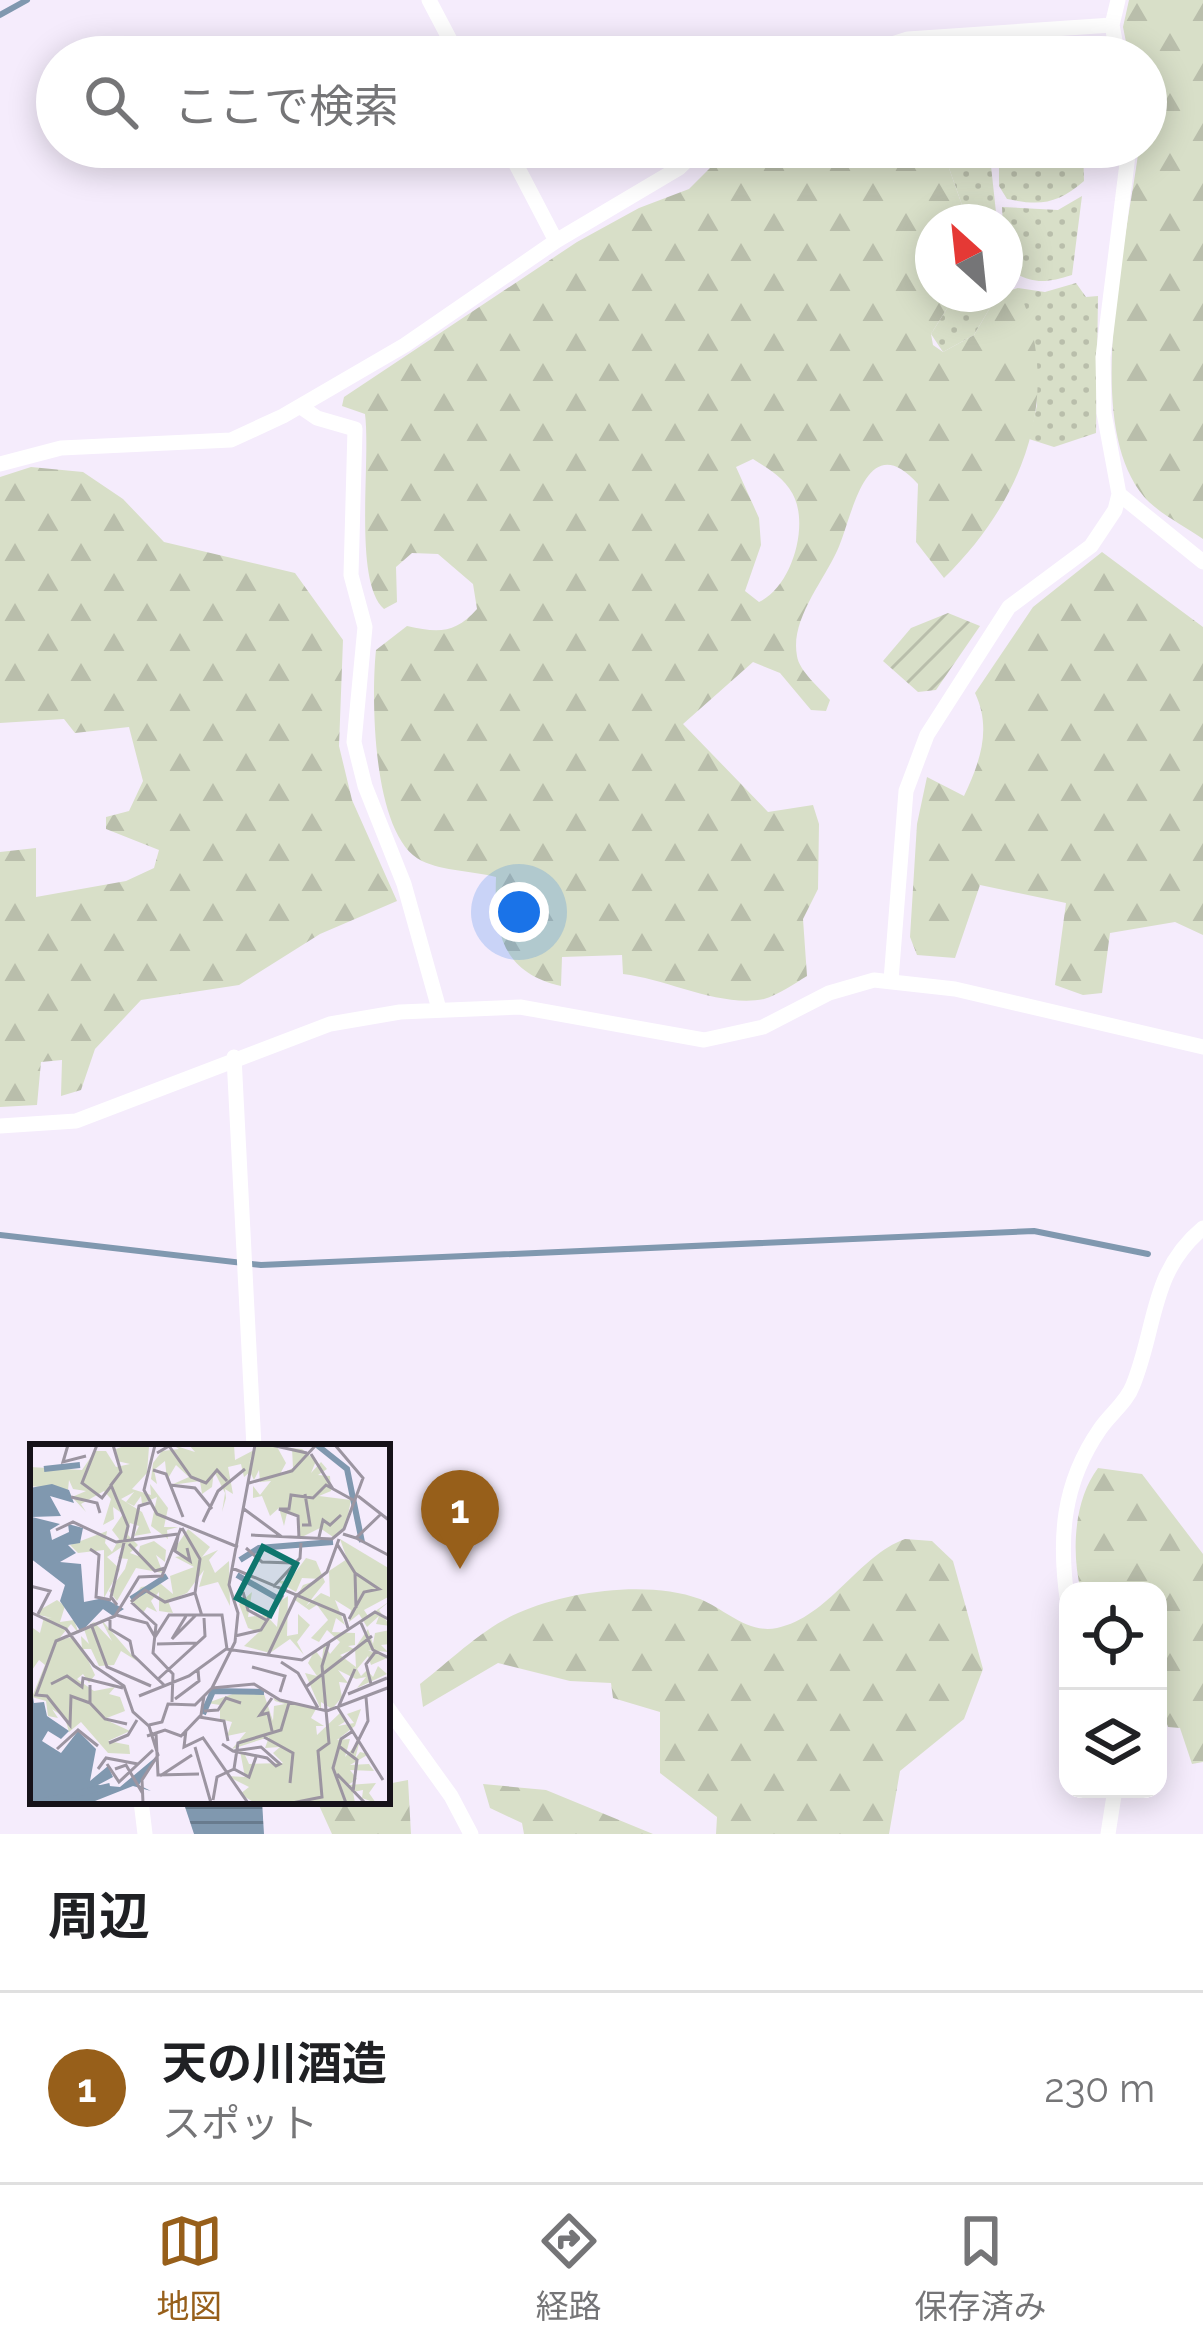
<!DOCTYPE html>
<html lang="ja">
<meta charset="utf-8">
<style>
body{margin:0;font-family:Raleway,"Noto Sans JP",sans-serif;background:#f2f2f2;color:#202124}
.controls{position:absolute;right:36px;bottom:36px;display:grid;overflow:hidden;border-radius:24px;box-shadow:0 6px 30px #0003}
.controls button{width:108px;height:108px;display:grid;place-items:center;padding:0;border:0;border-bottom:3px solid #e0e0e0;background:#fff;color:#202124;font:60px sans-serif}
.compass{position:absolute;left:915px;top:204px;width:108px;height:108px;border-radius:50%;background:#fff;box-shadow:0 6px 30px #0003;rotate:333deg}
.you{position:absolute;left:519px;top:912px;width:42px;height:42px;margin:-30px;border:9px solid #fff;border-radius:50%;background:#1a73e8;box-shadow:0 0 0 18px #1a73e833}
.badge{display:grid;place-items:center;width:78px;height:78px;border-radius:50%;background:#975f1a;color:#fff;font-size:39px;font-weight:700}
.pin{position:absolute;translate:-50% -99px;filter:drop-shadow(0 3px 6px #0008)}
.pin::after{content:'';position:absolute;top:63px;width:42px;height:36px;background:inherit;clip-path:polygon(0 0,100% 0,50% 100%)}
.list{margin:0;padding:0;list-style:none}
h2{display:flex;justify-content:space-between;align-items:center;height:156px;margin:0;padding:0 48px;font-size:51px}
h2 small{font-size:39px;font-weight:400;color:#757577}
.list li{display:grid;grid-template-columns:78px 1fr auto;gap:36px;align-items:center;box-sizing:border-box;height:192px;padding:0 48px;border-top:3px solid #e0e0e0}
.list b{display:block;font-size:45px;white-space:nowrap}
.list p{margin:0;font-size:39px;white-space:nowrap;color:#757577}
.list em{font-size:39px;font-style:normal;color:#757577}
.icon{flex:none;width:66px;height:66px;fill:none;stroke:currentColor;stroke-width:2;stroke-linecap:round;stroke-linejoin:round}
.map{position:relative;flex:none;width:1203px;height:1834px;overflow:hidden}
.search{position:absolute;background:#fff;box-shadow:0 6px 30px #0003;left:36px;right:36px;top:36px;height:132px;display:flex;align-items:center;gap:30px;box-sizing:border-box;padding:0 42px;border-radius:66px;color:#757577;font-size:45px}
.sheet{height:348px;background:#fff}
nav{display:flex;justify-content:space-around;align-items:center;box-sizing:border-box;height:168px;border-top:3px solid #e0e0e0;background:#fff;font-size:33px;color:#757577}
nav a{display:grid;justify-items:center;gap:6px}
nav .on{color:#975f1a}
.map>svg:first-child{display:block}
.grass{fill:url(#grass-dots)}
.forest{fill:url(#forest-firs);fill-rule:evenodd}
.garden{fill:url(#garden-furrows)}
.water{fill:url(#water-rules)}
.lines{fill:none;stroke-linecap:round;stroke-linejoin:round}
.stream{stroke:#8098af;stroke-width:6}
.minor{stroke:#fff;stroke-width:15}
.inset-river{fill:none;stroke:#8098af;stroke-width:6}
.inset-road{fill:none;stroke:#9c95a1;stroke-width:3}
.view{fill:#0f766e;fill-opacity:0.15;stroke:#0f766e;stroke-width:6}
.inset-edge{fill:none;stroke:#161219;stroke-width:6}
</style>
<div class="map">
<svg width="1203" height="1834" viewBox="0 0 1203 1834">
<defs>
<pattern id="grass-dots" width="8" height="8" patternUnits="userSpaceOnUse" patternTransform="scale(3)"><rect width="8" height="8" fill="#d8dfc8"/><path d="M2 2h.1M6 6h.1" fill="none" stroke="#b9beab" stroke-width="1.8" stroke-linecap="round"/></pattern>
<pattern id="forest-firs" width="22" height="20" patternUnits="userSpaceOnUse" patternTransform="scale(3)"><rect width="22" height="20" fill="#d8dfc8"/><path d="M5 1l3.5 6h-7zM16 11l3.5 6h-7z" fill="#b9beab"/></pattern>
<pattern id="garden-furrows" width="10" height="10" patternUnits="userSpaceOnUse" patternTransform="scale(3)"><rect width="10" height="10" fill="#d8dfc8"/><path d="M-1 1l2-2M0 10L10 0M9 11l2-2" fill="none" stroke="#b9beab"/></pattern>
<pattern id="water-rules" width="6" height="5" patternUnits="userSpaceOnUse" patternTransform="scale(3)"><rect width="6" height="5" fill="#8098af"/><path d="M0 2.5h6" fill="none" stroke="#687b8e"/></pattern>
</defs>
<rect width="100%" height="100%" fill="#f5ecfc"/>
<!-- grass -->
<path class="grass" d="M 947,147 L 989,147 L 997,222 L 968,222 L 944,154 Z
M 999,147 L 1083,147 L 1084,181 C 1057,204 1041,206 1007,199 L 999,186 Z
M 1082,196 L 1072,275 C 1044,284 1030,284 1005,267 L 1002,207 L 1058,210 Z
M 1076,283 L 1086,297 L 1098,296 L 1096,433 L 1054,447 L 1029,439 L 1037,405 L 1018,288 L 1045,292 Z
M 956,294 L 998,294 L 974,335 L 943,352 L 931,334 Z"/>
<!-- forest -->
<path class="forest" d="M 1129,0 L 1203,0 L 1203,539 C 1186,527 1164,516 1149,502 C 1078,431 1128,237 1139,147 L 1146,147 L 1146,57 L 1129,57 L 1123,27 Z
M 731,147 L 947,147 L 944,154 L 968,222 L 933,222 L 933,294 L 956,294 L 931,334 L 933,345 L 943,352 L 974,335 L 998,294 L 1018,288 C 1065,395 1023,501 944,578 L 916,542 L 918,484 C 865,424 852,520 837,551 C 823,582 790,620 797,656 C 799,671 820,688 830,700 L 826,711 L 811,710 L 780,673 L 753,662 L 683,724 L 768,812 L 813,805 L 819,824 L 818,889 L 803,919 L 807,976 C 794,984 778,995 764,999 C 721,1008 667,979 623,974 L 622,955 L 562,957 L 561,986 C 501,972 494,931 496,877 C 474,871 443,871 422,861 C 372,837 371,698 376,650 L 407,626 C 438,633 455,634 477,609 L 473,584 L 438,554 L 412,553 L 396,567 L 397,602 L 384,609 C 353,582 371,461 365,414 L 342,406 L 344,397 L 577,242 L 639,208 L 689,189 ZM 753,459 C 769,469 788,480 795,499 C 808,531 790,588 759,602 L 745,591 L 761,545 L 759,518 L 736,467 Z
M 31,467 L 83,472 L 123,499 L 164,542 L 295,573 L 343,640 L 339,746 L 352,800 L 397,901 L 320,934 L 239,985 L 141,1000 L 95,1049 L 81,1090 L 61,1096 L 62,1060 L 41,1062 L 37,1105 L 0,1107 L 0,852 L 36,848 L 36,897 L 126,881 L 154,868 L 159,850 L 106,829 L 106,817 L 129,811 L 143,781 L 129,727 L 75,733 L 64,719 L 0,723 L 0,477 Z
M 1102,552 L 1203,627 L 1203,935 L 1175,922 L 1110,933 L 1102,993 L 1083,995 L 1055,985 L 1066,903 L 980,885 L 955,958 L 917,955 L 910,937 L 917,824 L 927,777 L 964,796 C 980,762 992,729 975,693 L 1033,607 Z
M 1098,1468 L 1142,1474 L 1203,1554 L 1203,1762 L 1192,1764 L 1180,1728 L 1168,1727 L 1158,1698 L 1158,1591 L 1081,1591 C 1071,1552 1074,1500 1098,1468 Z
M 905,1539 L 932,1541 L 953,1561 L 983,1669 L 964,1719 L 900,1771 L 889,1834 L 716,1834 L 717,1817 L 660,1773 L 660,1712 L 613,1698 L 611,1683 L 570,1681 L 498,1663 L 423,1707 L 420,1684 C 451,1660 483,1628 518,1613 C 568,1591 648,1580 700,1599 C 725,1609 747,1634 777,1628 C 829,1617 858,1556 905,1539 Z
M 408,1780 L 411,1834 L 332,1834 L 317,1801 L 387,1801 L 387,1784 Z
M 483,1784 L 546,1790 L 653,1834 L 524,1834 L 522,1823 L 490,1808 Z"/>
<!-- garden -->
<path class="garden" d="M 948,613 L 980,626 L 936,690 L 918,692 L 883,661 L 911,628 Z"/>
<!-- water -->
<path class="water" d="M 183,1801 L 262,1801 L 264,1834 L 194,1834 Z"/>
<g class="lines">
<!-- stream -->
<path class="stream" d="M 0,15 L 27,0
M 0,1235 L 261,1265 L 1034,1231 L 1148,1254"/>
<!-- minor -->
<path class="minor" d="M 429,0 L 459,57
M 851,57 L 908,39 L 1112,25
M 1118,57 L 1112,25 L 1118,0
M 507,147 L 556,241
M 301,407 L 317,418 L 355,429 L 351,575 L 365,627 L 354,742 L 365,786 L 404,884 L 439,1009
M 0,464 L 61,448 L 231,440 L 283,416 L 405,345 L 556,241 L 679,168 L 701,147
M 1119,494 L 1203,562
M 891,980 L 906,791 L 927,735 L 1009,607 L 1091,546 L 1115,510 L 1119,494 L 1104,413 L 1103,357 L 1129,147
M 234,1057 L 254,1447
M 0,1126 L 76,1121 L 330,1024 L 400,1012 L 520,1007 L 704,1040 L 763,1027 L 829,993 L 874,980 L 955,989 L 1203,1047
M 1068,1605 C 1058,1539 1062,1484 1100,1429 C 1110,1414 1127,1402 1133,1385 C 1157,1326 1150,1272 1203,1228
M 387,1707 L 451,1796 L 471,1834
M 141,1801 L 145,1834
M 1108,1834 L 1115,1789"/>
</g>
<!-- overview -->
<g transform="translate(30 1444)">
<rect width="360" height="360" fill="#f5ecfc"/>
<path d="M 96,1 L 119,3 L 117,29 L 102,45 L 121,51 L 120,40 L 138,64 L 134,83 L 148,83 L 137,86 L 138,95 L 121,82 L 127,53 L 112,60 L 111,52 L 104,62 L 96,58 L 104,48 L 91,55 L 112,68 L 121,89 L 104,92 L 109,82 L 100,79 L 98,91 L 108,101 L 100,109 L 108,112 L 110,102 L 124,97 L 136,106 L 135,118 L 126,111 L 133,129 L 106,124 L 87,157 L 79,147 L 95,125 L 98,115 L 88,114 L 96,100 L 77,113 L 90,125 L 74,154 L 74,106 L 48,109 L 40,101 L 77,87 L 75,99 L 82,108 L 89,95 L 82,86 L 93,70 L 83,63 L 84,75 L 73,81 L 81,55 L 74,47 L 51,60 L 56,68 L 42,53 L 56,47 L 43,45 L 39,36 L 38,46 L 0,42 L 0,23 L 52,26 L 65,7 L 76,7 L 86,23 L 100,20 L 87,17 L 86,5 ZM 143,1 L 165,8 L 159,1 L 204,1 L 205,16 L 224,6 L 219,19 L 227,1 L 246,1 L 256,19 L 250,30 L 263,24 L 262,4 L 272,5 L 286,17 L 281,29 L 291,18 L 297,25 L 288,31 L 300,32 L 301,47 L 289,52 L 321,56 L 316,81 L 303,93 L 290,84 L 270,94 L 268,71 L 257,69 L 254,82 L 249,64 L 240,72 L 232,52 L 223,54 L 223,42 L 230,51 L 241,37 L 230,38 L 229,26 L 224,36 L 220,28 L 214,33 L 211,20 L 198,23 L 203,50 L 195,45 L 196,54 L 192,68 L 195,49 L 184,27 L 182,43 L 172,50 L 170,37 L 141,41 L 159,33 L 146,21 L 137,36 L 135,17 L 124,26 L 127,40 L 121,35 L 123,19 L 132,7 L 149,5 ZM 158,85 L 180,103 L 172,113 L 188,106 L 179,116 L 185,129 L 199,117 L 200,162 L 188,138 L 169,143 L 174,126 L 157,149 L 138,157 L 143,169 L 129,167 L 129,148 L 121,157 L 127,168 L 117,163 L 113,169 L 100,157 L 111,143 L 131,140 L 143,150 L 140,132 L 164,123 L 145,113 L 152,112 L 145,104 ZM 310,95 L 360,125 L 360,152 L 334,166 L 338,172 L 360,157 L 349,166 L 360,182 L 346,180 L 349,172 L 337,183 L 329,170 L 319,178 L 321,166 L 305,156 L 315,181 L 306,174 L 302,188 L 325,189 L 325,201 L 318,202 L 324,205 L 310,211 L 326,223 L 325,204 L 338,185 L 343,200 L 345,189 L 360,186 L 360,200 L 351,201 L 358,208 L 338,206 L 357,214 L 341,221 L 338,212 L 327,225 L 331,232 L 337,226 L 343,233 L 348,222 L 357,230 L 327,244 L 336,233 L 326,235 L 308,226 L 318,239 L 309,238 L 312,253 L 302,265 L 291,258 L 291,266 L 275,229 L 287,232 L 278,219 L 285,206 L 292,215 L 294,199 L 300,210 L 310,198 L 297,186 L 289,198 L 281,194 L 298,176 L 287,161 L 279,166 L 265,156 L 273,141 L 291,135 L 272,134 L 266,148 L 247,137 L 259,137 L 276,114 L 286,117 L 295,138 L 276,162 L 291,149 L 300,153 L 299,127 L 317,115 ZM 222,148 L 218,173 L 236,171 L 247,183 L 250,157 L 258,152 L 257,192 L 268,190 L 268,170 L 280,181 L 267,198 L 274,211 L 260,195 L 240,209 L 214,202 L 229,188 L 218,184 L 209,160 ZM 27,156 L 35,162 L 30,178 L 44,176 L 49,190 L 41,180 L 28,196 L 42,193 L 52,205 L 51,192 L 59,200 L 54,185 L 64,178 L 82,197 L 70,174 L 107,217 L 91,207 L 84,221 L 69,222 L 61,205 L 53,205 L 65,231 L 59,239 L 53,230 L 47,235 L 64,247 L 85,243 L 79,250 L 90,253 L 95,267 L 74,275 L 100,287 L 78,297 L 99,301 L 100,310 L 78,309 L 51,278 L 39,288 L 35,274 L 22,265 L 28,274 L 18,272 L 16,257 L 2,253 L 15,221 L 9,216 L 0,229 L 0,182 L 10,189 L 14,173 L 22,174 L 9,171 L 8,167 ZM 211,247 L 234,250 L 243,277 L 244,262 L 255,260 L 245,257 L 243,254 L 286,265 L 281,274 L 294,282 L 286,282 L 287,291 L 310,269 L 316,277 L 308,282 L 324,279 L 317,270 L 331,265 L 325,282 L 307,296 L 320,295 L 315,313 L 330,296 L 325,315 L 330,308 L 339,310 L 320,321 L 339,320 L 344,327 L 320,326 L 327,335 L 318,341 L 346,339 L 339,349 L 346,359 L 332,354 L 333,346 L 323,348 L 325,359 L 225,359 L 210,350 L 219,343 L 197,332 L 215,333 L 210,307 L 220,310 L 224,313 L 215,311 L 219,320 L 253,319 L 243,309 L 250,303 L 235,304 L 239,293 L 202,305 L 216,288 L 197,292 L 202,278 L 190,275 L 190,261 L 177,259 Z" fill="#d8dfc8"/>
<path d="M 22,40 L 39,46 L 44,59 L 20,52 L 31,72 L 2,73 L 30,80 L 20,86 L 22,96 L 39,88 L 38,80 L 53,84 L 50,99 L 38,101 L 46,109 L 30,118 L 51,120 L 54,158 L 74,154 L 94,165 L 83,172 L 73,165 L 51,188 L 30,157 L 35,141 L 0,114 L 0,44 ZM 0,234 L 4,259 L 14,258 L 17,272 L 39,287 L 31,295 L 18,287 L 12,297 L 31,309 L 48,287 L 66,305 L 60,337 L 78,322 L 83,333 L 68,341 L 90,343 L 127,312 L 109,341 L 121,347 L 103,342 L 60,359 L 0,359 Z" fill="#8098af"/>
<path class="inset-river" d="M 287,1 L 317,25 L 332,98M 14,25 L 50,21M 210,116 L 229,104 L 303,98M 207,131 L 247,154M 101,155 L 137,132M 173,270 L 183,247 L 234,248M 6,359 L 80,342"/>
<path class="inset-road" d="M 38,1 L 33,18 L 56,12M 67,1 L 52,39 L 72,54 L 81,42M 83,1 L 91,28 L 81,41 L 98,82 L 81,153 L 87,161M 125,1 L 114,46 L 127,70 L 208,103M 225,1 L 199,141 L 208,169 L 205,198 L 182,244 L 224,240 L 250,256 L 297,267 L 360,243M 241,1 L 277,9M 127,9 L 139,2 L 161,33 L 176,39 L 187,26 L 197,37M 281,10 L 303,45M 123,26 L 136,30 L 153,73M 219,39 L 262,27 L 286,1M 140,41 L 165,44 L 182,65M 328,52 L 360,77M 41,53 L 67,59 L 70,69M 214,65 L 252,93M 173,78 L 188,47 L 215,25M 272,81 L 280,81 L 275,50M 152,84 L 170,115 L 165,149 L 172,172M 26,86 L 43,78 L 86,98 L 148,90M 313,90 L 326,94 L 351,70M 221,91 L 302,95 L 314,85 L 333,34 L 305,1M 148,92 L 145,107 L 160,117 L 157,104M 289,93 L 293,76 L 300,81 L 311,71M 269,94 L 268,72 L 249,65 L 259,65 L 261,51 L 283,54 L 296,41 L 323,56M 326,94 L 360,112M 102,96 L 109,62 L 122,58M 99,100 L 125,127 L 135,124M 307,100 L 325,129 L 326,164M 216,104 L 232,118 L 263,119M 60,105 L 69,111 L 66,153 L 81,156M 202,124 L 314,171 L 318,184M 0,142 L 20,147 L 8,170M 243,143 L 270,114 L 271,99M 213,148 L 218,166 L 236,176M 101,158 L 126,181 L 123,209 L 143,230 L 142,258M 101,158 L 115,146 L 135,158 L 165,149M 0,168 L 36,185 L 64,222 L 94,242 L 103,268 L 119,282 L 128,311 L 112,336 L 113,359M 86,171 L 117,179 L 125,193M 156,172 L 142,195 L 166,171M 80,173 L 80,185 L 100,197 L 103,211 L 134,241M 319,175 L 334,148 L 349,145 L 325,129M 331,179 L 343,206 L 359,214 L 360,236M 61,180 L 77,223 L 121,242M 205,192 L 231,186 L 253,151M 125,193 L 139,171 L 192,171 L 197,205M 127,200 L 167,199M 238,211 L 266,152 L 297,128 L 309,95M 251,218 L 268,229 L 288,264M 222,223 L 255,232 L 250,248M 325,225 L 308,264 L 353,336M 127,236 L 175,192 L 174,174M 21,240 L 37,232 L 52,243 L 53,234 L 93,244M 341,240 L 336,220 L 346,207M 60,241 L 60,259 L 41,252 L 40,281 L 17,252 L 6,251 L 26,197 L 85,172 L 109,133 L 132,132 L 151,84M 277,242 L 342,192M 318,250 L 357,234M 109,252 L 159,232 L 196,205 L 272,216 L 345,168 L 360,176M 145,255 L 169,237 L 168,226M 60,259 L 75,275 L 97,280M 174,267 L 188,266 L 196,254 L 211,259M 169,273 L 194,277 L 198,297M 119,281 L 132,278 L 138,260 L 165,261 L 182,244M 156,286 L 154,303 L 173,294 L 218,359M 242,287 L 238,269 L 230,271 L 242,254M 126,289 L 128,331 L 169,330M 117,292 L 135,286 L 151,292 L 171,271 L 174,252M 234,293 L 263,309 L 260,339M 79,299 L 98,291 L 107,276M 192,300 L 203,307 L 237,314 L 246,322 L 250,320 L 231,303 L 204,307M 165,303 L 181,359M 310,303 L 327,316 L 323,348M 27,305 L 48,286 L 68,302M 322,309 L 338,277 L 336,253M 77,320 L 89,338 L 123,306M 68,325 L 76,314 L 108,320M 85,325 L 96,321 L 113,350M 204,325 L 208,299 L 251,286 L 259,259M 204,325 L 219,333 L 226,313M 307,330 L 335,359M 130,332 L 162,311M 183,356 L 187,333 L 204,325M 262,359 L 292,353 L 288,307 L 299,299 L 292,222 L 299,199M 316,359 L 303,324 L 311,295 L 323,287"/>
<path class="view" d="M 233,103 L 266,120 L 240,171 L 207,154 Z"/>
<rect width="360" height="360" class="inset-edge"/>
</g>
</svg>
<div class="controls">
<button><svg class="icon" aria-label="locate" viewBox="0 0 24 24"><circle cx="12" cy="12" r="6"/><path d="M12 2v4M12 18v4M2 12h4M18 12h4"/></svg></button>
<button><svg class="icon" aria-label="layers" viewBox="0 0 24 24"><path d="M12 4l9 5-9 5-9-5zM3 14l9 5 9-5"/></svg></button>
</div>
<svg class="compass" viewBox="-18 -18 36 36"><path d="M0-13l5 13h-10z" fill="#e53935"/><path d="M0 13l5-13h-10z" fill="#757577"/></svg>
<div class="you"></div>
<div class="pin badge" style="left:460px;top:1569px">1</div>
<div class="search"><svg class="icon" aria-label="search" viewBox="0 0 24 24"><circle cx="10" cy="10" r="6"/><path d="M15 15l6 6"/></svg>ここで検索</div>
</div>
<section class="sheet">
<h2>周辺<small></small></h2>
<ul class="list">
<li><span class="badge">1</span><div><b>天の川酒造</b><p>スポット</p></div><em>230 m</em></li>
</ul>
</section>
<nav>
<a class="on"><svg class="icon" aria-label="map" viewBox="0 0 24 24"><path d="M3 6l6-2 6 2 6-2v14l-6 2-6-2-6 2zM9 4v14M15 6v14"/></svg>地図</a>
<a><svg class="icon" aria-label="directions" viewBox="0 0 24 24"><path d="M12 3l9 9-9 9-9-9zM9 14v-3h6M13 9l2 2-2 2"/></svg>経路</a>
<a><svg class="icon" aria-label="saved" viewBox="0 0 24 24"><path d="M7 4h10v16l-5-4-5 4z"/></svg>保存済み</a>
</nav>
